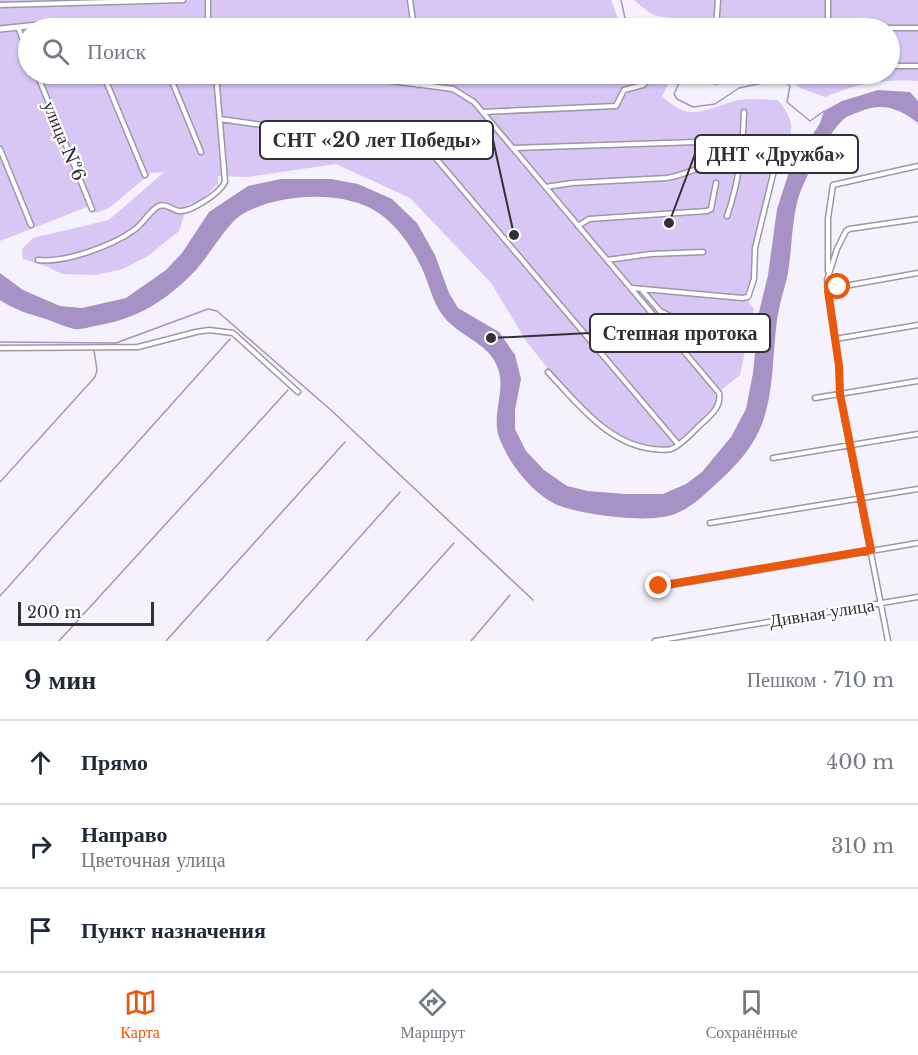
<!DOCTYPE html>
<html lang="ru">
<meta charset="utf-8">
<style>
body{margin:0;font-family:"Libre Baskerville",serif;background:#f2f2f3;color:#1f2937}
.scale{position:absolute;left:18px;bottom:15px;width:136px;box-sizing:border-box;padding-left:6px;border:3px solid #322f36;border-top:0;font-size:16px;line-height:21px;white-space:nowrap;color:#322f36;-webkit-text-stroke:4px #fff;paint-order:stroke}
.stop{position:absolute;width:18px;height:18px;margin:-14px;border:4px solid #ea580c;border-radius:50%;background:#fff}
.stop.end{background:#ea580c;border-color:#fff;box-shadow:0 2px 6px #0008}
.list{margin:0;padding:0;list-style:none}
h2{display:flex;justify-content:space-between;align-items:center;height:78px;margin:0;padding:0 24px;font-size:26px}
h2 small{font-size:20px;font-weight:400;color:#747a83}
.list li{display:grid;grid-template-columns:39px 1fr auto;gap:18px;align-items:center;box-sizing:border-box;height:84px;padding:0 24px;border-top:2px solid #e0e1e3}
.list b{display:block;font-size:22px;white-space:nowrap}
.list p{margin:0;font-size:20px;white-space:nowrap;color:#747a83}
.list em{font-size:20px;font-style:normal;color:#747a83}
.icon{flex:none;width:33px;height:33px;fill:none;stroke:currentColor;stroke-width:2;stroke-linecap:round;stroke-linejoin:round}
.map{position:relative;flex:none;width:918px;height:641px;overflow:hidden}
.search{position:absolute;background:#fff;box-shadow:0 2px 4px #0004;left:18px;right:18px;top:18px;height:66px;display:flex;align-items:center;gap:15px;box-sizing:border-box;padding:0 21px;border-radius:33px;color:#747a83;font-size:22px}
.sheet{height:330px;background:#fff}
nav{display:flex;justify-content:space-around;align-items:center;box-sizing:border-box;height:84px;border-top:2px solid #e0e1e3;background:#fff;font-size:16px;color:#747a83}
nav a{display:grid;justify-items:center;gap:3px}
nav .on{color:#ea580c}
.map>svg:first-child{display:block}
.green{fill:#d8c6f5}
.water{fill:#a692c5}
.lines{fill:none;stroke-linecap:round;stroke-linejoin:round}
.stream{stroke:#a692c5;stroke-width:1.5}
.street-casing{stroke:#9d97a7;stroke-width:7}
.secondary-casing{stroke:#9d97a7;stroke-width:8}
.street{stroke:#fff;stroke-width:4}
.secondary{stroke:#fff;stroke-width:5}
.route{stroke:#ea580c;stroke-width:8}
.labels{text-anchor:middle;stroke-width:4.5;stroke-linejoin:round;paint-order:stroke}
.street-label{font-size:18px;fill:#322f36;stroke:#fff}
.leader{fill:none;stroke:#322f36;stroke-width:2}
.callout-dot{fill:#322f36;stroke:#fff;stroke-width:2}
.callout{fill:#fff;stroke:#322f36;stroke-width:2}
.callout-label{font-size:20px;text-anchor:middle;font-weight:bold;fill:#322f36}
</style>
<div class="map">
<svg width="918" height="641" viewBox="0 0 918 641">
<rect width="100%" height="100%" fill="#f6f2fd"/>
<!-- green -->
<path class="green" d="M 0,0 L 611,0 L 619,21 L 632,28 L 225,28 L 203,23 L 57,20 L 0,26 Z
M 634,0 L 918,0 L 918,81 C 880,79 860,83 825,97 L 800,88 L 789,77 L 789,74 L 890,74 L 890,28 L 689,28 C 680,16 667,19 654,15 C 647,12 640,5 634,0 Z
M 68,25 L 209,28 L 28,28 L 28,74 L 322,74 L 451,92 L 468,100 L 718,395 L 718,402 L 687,436 L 669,449 L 637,445 L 609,430 L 580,402 L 549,370 L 526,341 L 492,284 L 410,198 L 336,164 L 247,177 L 218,176 L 218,184 L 201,200 L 187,205 L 179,231 L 148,256 L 123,269 L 96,275 L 62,274 L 46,266 L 23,259 L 22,249 L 33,238 L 109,220 L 164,172 L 151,173 L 109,208 L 96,213 L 92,205 L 0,241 L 0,33 L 31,27 Z
M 365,74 L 415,74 L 413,80 Z
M 434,74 L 674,74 L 662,96 C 691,124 704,109 735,101 C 748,97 765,100 778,100 C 792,117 797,130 783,150 L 776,150 L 753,250 L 752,276 L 745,300 L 748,301 L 754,309 L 740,375 L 721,390 L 477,103 L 456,87 L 434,84 Z
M 698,74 L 734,74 L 716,86 L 699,78 Z"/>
<!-- water -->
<path class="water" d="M 878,90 L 910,92 L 918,101 L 918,123 C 899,108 881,102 859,112 C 854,114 849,115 845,118 C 829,131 804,179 798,199 C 791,225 792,253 787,278 C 784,290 780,302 778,314 C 772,349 775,387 763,421 C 752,452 729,473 705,494 C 697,502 685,510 675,514 C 650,524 585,515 560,506 C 534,496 508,463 499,437 C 491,414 507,389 497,366 C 488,343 459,336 444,317 C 435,306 431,292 426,278 C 417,255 401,229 380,214 C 346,189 277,193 241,215 C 226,225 209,256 195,271 C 166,301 137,319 95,326 C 89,327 80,330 74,329 C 65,327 55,322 46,319 C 29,314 15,310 0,300 L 0,273 L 23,290 L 60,306 L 82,308 L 126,298 L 166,270 L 182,253 L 209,212 L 248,186 L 281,179 L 331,179 L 358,184 L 392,199 L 417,223 L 435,255 L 449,293 L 458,308 L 499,332 L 515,355 L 521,379 L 515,410 L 515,429 L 526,451 L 544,470 L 567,486 L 588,491 L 625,494 L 663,494 L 686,484 L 702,472 L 731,437 L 746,409 L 753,373 L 759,312 L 768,275 L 777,209 L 789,172 L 820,123 L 824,111 L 842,101 Z"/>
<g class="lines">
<!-- stream -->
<path class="stream" d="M 621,0 L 625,18 L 639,26 L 664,26 L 669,28
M 683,74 L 674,94 L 677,99 L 693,107 L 715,104 L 739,88 L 782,79 L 790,86 L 787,102 L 810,121 L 824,111
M 0,342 L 116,343 L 208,309 L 217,311 L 332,411 L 533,600
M 0,482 L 95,377 L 97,370 L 94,350
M 0,596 L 230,339
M 59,641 L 288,390
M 166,641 L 345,442
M 267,641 L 400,492
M 366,641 L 454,543
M 471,641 L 510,595"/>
<!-- street casing -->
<g class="street-casing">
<path id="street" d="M 410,0 L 414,28
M 828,0 L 828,28
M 0,5 L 183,0
M 208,26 L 208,0
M 18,27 L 28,53
M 690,28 L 918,28
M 716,28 L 718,0
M 890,66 L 918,66
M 37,74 L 92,209
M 103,74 L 145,175
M 169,74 L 201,152
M 339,74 L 453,89 L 474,102 L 719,393 C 722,407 709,417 699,426 C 692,433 680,446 671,449 C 666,451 658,449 653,449 C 608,444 577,403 548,372
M 417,77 L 436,74
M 417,85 L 417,74
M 483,112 L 616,106 L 624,90 L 643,85 L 654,74
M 220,119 L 417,147 L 434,156 L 678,444
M 513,148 L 697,142
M 0,149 L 31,225
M 546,187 L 572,183 L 667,178 C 690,174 715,158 739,161
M 727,216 C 739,183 743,147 744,112
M 578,226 L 589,219 L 707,211 L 711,209 L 716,183
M 38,260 C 65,263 112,246 134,230 C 143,224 148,213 157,207 C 165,202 172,210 179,211 C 191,212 220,193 225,182 L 216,74
M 607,260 L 651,254 L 703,252
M 828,271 L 828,218 L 833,185 L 918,166
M 632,288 L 742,298 L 748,297 L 754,279 L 755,248 L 778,154
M 641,289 L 660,311 L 676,319 L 683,329 L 730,337 L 729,347
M 828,291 L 839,287 L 918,273
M 835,339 L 918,325
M 0,348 L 138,347 L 196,332 L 209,330 L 233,333 L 298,392
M 815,398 L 918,381
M 773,458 L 918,434
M 710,523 L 918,489
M 659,587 L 918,543
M 655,641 L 918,597
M 888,641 L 840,394 L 839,366 L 827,280 L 837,249 L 846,231 L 849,229 L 918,219"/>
</g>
<!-- secondary casing -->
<g class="secondary-casing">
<path id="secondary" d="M 0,29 L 56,23 L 148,24 L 212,27"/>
</g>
<!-- street -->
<use href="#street" class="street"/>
<!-- secondary -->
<use href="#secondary" class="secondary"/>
</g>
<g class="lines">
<!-- route -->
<path class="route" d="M 659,586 L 871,550 L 840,394 L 839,366 L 828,291 L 838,287"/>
</g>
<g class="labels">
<!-- street labels -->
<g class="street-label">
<text transform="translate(64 141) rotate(68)" y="6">улица №6</text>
<text transform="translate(822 613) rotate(-9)" y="6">Дивная улица</text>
</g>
</g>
<!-- callouts -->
<path class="leader" d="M514 235L493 140M669 223L695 154M491 338L590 333"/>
<g class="callout-dot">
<circle cx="514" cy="235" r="6"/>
<circle cx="669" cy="223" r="6"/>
<circle cx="491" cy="338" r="6"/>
</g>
<g class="callout">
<rect x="260" y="121" width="233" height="38" rx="6"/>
<rect x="695" y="135" width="163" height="38" rx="6"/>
<rect x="590" y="314" width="180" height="38" rx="6"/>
</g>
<g class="callout-label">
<text x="377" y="147">СНТ «20 лет Победы»</text>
<text x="776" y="161">ДНТ «Дружба»</text>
<text x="680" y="340">Степная протока</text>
</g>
</svg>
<div class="scale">200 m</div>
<div class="stop" style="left:838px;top:287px"></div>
<div class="stop end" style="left:659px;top:586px"></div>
<div class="search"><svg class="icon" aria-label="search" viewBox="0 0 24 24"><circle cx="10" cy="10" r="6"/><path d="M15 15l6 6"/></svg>Поиск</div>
</div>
<section class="sheet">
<h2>9 мин<small>Пешком · 710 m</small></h2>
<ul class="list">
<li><svg class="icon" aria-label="ahead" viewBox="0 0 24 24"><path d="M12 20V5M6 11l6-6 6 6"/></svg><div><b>Прямо</b></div><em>400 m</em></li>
<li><svg class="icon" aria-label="right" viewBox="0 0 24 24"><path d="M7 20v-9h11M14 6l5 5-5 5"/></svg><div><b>Направо</b><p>Цветочная улица</p></div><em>310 m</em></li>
<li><svg class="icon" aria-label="arrive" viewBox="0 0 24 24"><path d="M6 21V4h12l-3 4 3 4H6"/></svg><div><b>Пункт назначения</b></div></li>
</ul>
</section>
<nav>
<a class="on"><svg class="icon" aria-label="map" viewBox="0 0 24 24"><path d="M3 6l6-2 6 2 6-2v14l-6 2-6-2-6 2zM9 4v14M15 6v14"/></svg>Карта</a>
<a><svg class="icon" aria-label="directions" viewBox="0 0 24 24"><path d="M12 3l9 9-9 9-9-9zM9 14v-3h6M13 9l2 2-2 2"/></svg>Маршрут</a>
<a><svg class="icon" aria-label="saved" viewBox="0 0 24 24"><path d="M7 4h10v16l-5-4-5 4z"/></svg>Сохранённые</a>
</nav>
